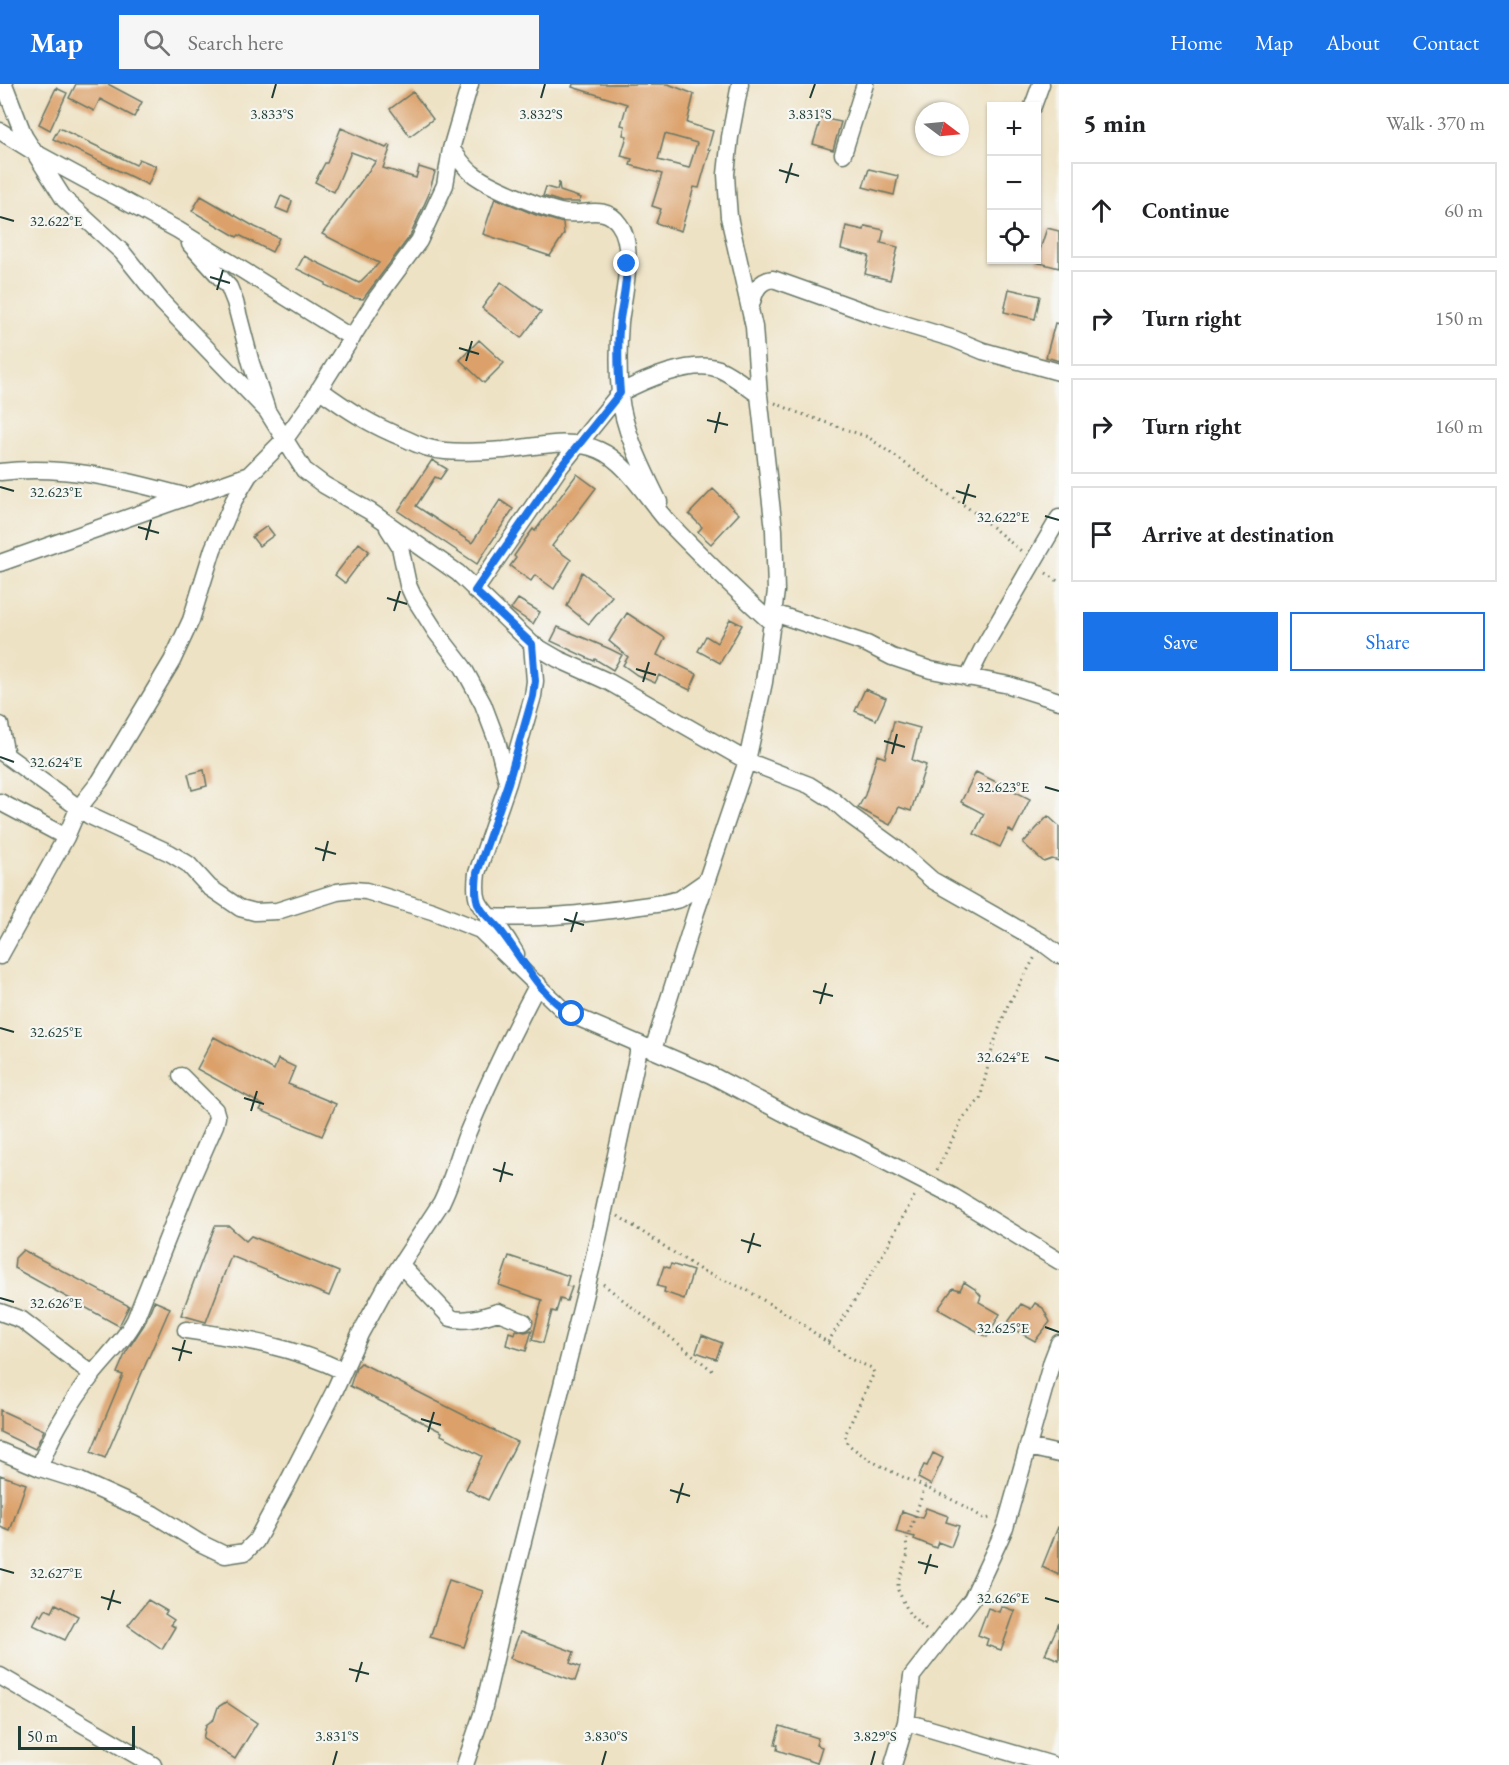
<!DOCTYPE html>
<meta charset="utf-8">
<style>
body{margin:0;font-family:"EB Garamond",serif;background:#f6f6f6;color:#202124}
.controls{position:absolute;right:18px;top:18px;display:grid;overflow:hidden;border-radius:0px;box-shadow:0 2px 4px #0004}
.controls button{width:54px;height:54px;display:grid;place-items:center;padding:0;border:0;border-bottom:2px solid #e0e0e0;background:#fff;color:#202124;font:30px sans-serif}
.compass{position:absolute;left:915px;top:18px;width:54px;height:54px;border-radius:50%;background:#fff;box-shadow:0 2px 4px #0004;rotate:106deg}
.scale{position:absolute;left:18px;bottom:15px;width:117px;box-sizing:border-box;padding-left:6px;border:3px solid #1f3d34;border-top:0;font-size:16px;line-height:21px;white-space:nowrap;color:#1f3d34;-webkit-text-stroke:4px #f6f6f2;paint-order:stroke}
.stop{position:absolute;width:18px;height:18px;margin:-14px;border:4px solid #1a73e8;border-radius:50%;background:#fff}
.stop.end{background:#1a73e8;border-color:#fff;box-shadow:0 2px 6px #0008}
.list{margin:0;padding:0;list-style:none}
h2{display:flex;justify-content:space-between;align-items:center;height:78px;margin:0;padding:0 24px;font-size:26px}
h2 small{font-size:20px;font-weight:400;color:#757577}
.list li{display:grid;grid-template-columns:39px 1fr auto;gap:18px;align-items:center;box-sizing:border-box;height:96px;margin:0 12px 12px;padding:0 12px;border:2px solid #e0e0e0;border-radius:0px}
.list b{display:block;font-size:22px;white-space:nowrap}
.list em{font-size:20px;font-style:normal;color:#757577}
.actions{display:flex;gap:12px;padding:18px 24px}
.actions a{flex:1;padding:14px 0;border:2px solid #1a73e8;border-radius:0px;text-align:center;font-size:21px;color:#1a73e8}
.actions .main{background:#1a73e8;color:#fff}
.icon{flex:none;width:33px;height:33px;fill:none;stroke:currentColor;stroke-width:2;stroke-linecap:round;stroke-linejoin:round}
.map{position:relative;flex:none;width:1059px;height:1681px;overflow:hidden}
header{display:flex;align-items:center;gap:36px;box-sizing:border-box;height:84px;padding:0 30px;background:#1a73e8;color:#fff}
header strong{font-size:28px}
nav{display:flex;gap:33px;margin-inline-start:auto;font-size:21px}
.search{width:420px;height:54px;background:#f6f6f6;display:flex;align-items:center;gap:15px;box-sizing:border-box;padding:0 21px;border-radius:0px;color:#757577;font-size:22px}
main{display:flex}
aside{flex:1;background:#fff}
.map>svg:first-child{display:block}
.building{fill:#dca16a;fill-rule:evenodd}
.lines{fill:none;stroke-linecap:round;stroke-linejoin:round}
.minor-casing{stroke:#677766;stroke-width:19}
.path{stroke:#677766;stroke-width:3;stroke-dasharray:1.5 4.5;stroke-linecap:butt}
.minor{stroke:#fff;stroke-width:16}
.route{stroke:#1a73e8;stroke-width:8}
.ticks{fill:none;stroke:#1f3d34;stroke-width:2}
.ticks-label{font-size:15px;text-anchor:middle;fill:#1f3d34;stroke:#f6f6f2;stroke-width:4.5;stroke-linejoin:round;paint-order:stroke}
</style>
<header>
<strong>Map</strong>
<div class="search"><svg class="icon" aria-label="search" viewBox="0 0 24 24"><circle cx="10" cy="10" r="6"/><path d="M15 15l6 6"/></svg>Search here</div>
<nav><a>Home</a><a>Map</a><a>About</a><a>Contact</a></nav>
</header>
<main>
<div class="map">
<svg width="1059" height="1681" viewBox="0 0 1059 1681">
<rect width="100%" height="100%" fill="#f6f6f2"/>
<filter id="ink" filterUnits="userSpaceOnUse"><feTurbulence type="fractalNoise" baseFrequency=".0167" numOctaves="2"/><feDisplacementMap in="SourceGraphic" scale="12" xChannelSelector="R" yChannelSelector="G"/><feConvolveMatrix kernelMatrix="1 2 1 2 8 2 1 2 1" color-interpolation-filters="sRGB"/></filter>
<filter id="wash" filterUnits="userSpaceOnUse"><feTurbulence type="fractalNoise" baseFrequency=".008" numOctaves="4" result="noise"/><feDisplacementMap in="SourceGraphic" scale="24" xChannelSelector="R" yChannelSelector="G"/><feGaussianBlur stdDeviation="1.35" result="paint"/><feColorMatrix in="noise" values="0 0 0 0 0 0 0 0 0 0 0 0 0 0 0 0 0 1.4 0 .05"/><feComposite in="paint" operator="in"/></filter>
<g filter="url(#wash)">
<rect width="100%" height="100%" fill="#eee2c4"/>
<g id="blocks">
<!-- building -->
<path class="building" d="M 76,0 L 108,0 L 142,18 L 134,33 L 100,15 L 94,27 L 69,14 Z
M 573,0 L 668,0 L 694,10 L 687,39 L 713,47 L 708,65 L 710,66 L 699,104 L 694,103 L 681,147 L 656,139 L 661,125 L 652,122 L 662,90 L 630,81 L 632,75 L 621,72 L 627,52 L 623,51 L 625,42 L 621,41 L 627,20 L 572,3 ZM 665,50 L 697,59 L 689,84 L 658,76 Z
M 56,4 L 67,9 L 50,46 L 39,40 Z
M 413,8 L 433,35 L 410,52 L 390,25 Z
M 821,34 L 841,38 L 833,66 L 813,60 Z
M 59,44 L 136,81 L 139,75 L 156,82 L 148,101 L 53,55 Z
M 341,44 L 386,64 L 389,61 L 391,62 L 383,84 L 416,94 L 419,83 L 435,88 L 428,112 L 410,152 L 363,215 L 353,214 L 325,201 L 326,199 L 297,185 L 304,172 L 359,199 L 379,179 L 322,150 L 376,77 L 351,68 L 334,108 L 315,98 L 325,79 L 327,79 Z
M 869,85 L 898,92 L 894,111 L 863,103 Z
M 559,98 L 560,107 L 581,114 L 579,118 L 562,118 L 543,112 L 546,103 L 557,106 Z
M 201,112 L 255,143 L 279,154 L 272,168 L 239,151 L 237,153 L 192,127 Z
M 281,112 L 292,117 L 288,129 L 276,124 Z
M 495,114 L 536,131 L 563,139 L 564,150 L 550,172 L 483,150 Z
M 846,142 L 864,146 L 865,142 L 884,146 L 881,159 L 898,163 L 890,196 L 865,190 L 869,172 L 841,165 Z
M 1047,144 L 1059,147 L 1059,184 L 1036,178 Z
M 501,198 L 541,228 L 521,254 L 482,224 Z
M 1009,205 L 1040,212 L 1035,235 L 1004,228 Z
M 1055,239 L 1059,240 L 1059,277 L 1046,273 Z
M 479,256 L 504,279 L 484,299 L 460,276 Z
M 432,376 L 447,385 L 440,395 L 435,393 L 416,422 L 472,459 L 500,416 L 513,425 L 477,480 L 398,427 Z
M 577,390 L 596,404 L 552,462 L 571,476 L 554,505 L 535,491 L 531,497 L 510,482 L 516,474 L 514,472 L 525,456 L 533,445 L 535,447 Z
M 713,405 L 739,430 L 711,460 L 698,448 L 702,443 L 689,430 Z
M 267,442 L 274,451 L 259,462 L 252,453 Z
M 359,459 L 369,467 L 345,499 L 335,491 Z
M 582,488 L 612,512 L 589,540 L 567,522 Z
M 518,515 L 540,528 L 533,540 L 511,525 Z
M 627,529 L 665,554 L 657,571 L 697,590 L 690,606 L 659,591 L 655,599 L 637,591 L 623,581 L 628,573 L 609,557 Z
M 730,535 L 742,541 L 720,579 L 698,567 L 706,552 L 717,559 Z
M 558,543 L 610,565 L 622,571 L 613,586 L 595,575 L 594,577 L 551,557 Z
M 865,605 L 886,614 L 876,636 L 855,627 Z
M 894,637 L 920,644 L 912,676 L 926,681 L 911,727 L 899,723 L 890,741 L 858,724 L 865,711 L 877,671 L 885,674 Z
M 204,686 L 207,702 L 192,706 L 188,690 Z
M 976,688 L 1030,715 L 1013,749 L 1009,745 L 1000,763 L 974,750 L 984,730 L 961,718 Z
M 1048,732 L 1059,742 L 1059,777 L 1052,775 L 1044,778 L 1023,759 Z
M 214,953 L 274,986 L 278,975 L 295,983 L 288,1000 L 336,1020 L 322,1052 L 260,1026 L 263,1021 L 197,985 Z
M 215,1142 L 229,1142 L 246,1157 L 251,1152 L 339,1188 L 329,1212 L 231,1172 L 206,1238 L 181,1231 Z
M 23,1166 L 129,1222 L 119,1242 L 14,1184 L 15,1174 Z
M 509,1172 L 569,1192 L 566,1202 L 572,1203 L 567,1217 L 560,1215 L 556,1228 L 552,1227 L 543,1259 L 532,1256 L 542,1216 L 499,1201 Z
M 671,1180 L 693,1187 L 684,1215 L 664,1208 L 665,1204 L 657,1202 L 664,1182 L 669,1184 Z
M 964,1198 L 975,1205 L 981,1212 L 979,1218 L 1000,1230 L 987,1253 L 938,1225 L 953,1204 L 960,1206 Z
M 154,1217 L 170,1224 L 105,1374 L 91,1368 L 123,1291 L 117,1289 L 126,1268 L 144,1241 Z
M 1035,1219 L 1043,1224 L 1050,1238 L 1035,1257 L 1006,1241 L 1021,1220 L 1031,1225 Z
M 516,1246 L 525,1248 L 532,1246 L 526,1267 L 506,1261 L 509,1248 L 515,1250 Z
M 702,1251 L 722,1259 L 716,1275 L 696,1268 Z
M 361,1279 L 517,1358 L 488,1416 L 466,1405 L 482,1372 L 441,1351 L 442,1348 L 350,1302 L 356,1284 Z
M 0,1326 L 44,1346 L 35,1365 L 0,1348 Z
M 933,1369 L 943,1374 L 931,1401 L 918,1394 L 924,1381 L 927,1382 Z
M 0,1391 L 26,1400 L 10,1447 L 0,1443 Z
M 926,1424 L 948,1432 L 946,1438 L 959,1442 L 951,1463 L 938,1458 L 936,1464 L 914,1455 L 915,1453 L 896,1448 L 902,1427 L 922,1434 Z
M 1058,1443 L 1059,1443 L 1059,1491 L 1042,1483 Z
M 449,1496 L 483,1507 L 464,1563 L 430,1553 Z
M 148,1516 L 167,1527 L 165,1530 L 174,1536 L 170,1541 L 175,1543 L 162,1565 L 128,1541 Z
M 56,1520 L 78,1532 L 65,1556 L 33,1541 L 39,1530 L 42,1532 L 46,1525 L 52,1528 Z
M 1001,1522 L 1015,1527 L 1001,1566 L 986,1561 L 988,1555 L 978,1551 L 988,1524 L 999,1528 Z
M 1059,1539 L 1059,1576 L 1045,1570 Z
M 520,1548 L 574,1568 L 570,1579 L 580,1583 L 575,1597 L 510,1574 Z
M 226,1618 L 257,1639 L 235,1675 L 203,1655 L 206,1641 L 214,1635 L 218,1623 Z
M 780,1642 L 818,1654 L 816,1661 L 822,1663 L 817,1679 L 777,1666 L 778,1661 L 775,1660 Z"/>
</g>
</g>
<g filter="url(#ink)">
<use href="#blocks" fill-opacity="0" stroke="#677766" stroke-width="1.5"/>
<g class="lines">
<!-- minor casing -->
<g class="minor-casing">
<path id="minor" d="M 4,0 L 24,52 L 64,115 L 122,168 L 163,219 L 267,327 L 304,386 L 324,401 L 371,428 L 458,489 L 532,560 L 558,575 L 609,598 L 747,677 L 809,701 L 833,716 L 851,732 L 898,766 L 932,796 L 1043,859 L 1059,871
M 1033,22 L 1041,0
M 0,47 L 34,68 L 178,146 L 352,254
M 451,65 C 458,73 464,83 472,89 C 487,102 540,123 560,128 C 580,134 604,118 619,140 C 636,162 623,213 620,238 C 618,263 618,287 620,311 C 623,346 644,387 659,418
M 843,70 L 865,0
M 190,160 L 229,203 L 235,218 L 251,279 L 266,323
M 750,225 C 754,211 756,197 773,195 L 874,231 L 954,255 L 983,267 L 1059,288
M 319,305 C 349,327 371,341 406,355 C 418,361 431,366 445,367 C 465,369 485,367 504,366 C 536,363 569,353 599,366 C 627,378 648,416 668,438 C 702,473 736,507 773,540
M 0,388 C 65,380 125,396 188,413
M 388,444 L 400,463 L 408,501 L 413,512 L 436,548 L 463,583 L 483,620 L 497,657 L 507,697
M 0,479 L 249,391
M 475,507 L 560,383 L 620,309 C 644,296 692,275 719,285 C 733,291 747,303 759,311
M 774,529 L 867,560 L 892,573 L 931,586 L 1009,601 L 1059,617
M 968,594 L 982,566 L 1059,434
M 0,641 L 6,671
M 0,667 L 90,732 L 170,769 L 188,780 L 209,803 L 240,824 L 255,828 L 277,827 L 337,808 L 353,806 L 366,807 L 432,827 L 480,846 L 561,924 L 572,931 L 711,991 L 797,1036 L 857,1063 L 954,1113 L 1059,1177
M 0,718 L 66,753
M 488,833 C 547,836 605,827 663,819 L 680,815 L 706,797
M 516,870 C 511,861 506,853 500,845 C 481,822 473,822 477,789 L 508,699 L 533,612 L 535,597 L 532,560
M 0,872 L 66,753 L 78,725 L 100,697 L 172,577 L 191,536 L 213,465 L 234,416 L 249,391 L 285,355 L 310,320 L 376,215 L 419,157 L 445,101 L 451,65 L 470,0
M 653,966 L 696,828 L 747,677 L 764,598 L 776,507 L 774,446 L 759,311 L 754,243 L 729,133 L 727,107 L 726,90 L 730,53 L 740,0
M 401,1181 L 451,1234 C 466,1239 484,1232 498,1228 L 524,1238
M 0,1228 L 22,1236 L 92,1290
M 186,1246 C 240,1254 294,1263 343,1287
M 1028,1363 L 1059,1370
M 0,1367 L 40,1384 L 78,1396 L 153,1430 L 200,1459 L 225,1471 L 245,1468 L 256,1457 L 290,1394 L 334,1308 L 360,1250 L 386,1203 L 441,1119 C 452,1097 458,1073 467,1050 C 488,999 512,949 538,900
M 40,1384 C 47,1356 74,1314 92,1291 C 107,1272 124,1257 135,1236 L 187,1105 L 215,1041 L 217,1033 L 215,1026 L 181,992
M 0,1592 L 153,1681
M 906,1638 L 1053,1681
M 465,1681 L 483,1627 L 512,1501 L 594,1173 L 640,960
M 893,1681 L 906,1638 L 912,1592 L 972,1515 L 1005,1444 L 1052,1277 L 1059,1259"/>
</g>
<!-- path -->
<path class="path" d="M 775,319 L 796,328 L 868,353 L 975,429 L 1021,467
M 1046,489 L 1059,498
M 937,1086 L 963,1034 L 980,1015 L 993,962 L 1001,939 L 1008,921 L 1036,871
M 618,1132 L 702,1187 L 745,1205 L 798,1237 L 850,1275 L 872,1284 L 874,1289 L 845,1351 L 847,1359 C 871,1381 911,1396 940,1410 C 956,1417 971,1426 985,1435 L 990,1434 L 992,1431
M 603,1200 L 713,1287
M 828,1258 L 878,1179 L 916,1109
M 925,1403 L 906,1458 L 908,1470 L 898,1498 L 898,1506 L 910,1531 L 928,1548"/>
<!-- minor -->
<use href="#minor" class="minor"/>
</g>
</g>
<g class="lines" filter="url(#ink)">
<!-- route -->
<path class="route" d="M 572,930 C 539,911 523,875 500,846 C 494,838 486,833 481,825 C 474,815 476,800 477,789 L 508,699 L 533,612 L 535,597 L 532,560 L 475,507 L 560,384 L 620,309 C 618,284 617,260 620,235 C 623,216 627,199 627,180"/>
</g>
<!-- ticks -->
<path class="ticks" d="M 272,14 L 276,0M 541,14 L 545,0M 810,14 L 815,0M 779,86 L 799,92M 786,99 L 792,79M 0,133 L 14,137M 210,193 L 230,199M 217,206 L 223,186M 459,264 L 479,270M 466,277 L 472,257M 707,336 L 728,341M 715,349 L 720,328M 0,403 L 14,407M 956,407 L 976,413M 963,420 L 969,400M 1045,432 L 1059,436M 138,443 L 159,449M 146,456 L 151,436M 387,514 L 407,520M 394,527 L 400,507M 636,585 L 656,591M 643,598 L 649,578M 884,657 L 905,663M 892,670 L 897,650M 0,673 L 14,678M 1045,703 L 1059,707M 315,764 L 336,770M 323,777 L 328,757M 564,835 L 584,841M 571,848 L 577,828M 813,907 L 833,912M 820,920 L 826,899M 0,944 L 14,948M 1045,973 L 1059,977M 244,1014 L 264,1020M 251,1027 L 257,1007M 493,1085 L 513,1091M 500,1098 L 505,1078M 741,1156 L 761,1162M 748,1169 L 754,1149M 0,1214 L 14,1218M 1045,1243 L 1059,1248M 172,1264 L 192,1269M 179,1277 L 185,1256M 421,1335 L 441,1341M 428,1348 L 434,1328M 670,1406 L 690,1412M 677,1419 L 683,1399M 918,1478 L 938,1483M 0,1485 L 14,1489M 925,1490 L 931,1470M 101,1513 L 121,1519M 1045,1514 L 1059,1518M 108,1526 L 114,1506M 349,1585 L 369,1590M 356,1598 L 362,1578M 333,1681 L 337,1667M 602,1681 L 606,1667M 871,1681 L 875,1667"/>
<g class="ticks-label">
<text x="272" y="35">3.833°S</text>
<text x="541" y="35">3.832°S</text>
<text x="810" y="35">3.831°S</text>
<text x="56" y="142">32.622°E</text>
<text x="56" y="413">32.623°E</text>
<text x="1003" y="438">32.622°E</text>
<text x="56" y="683">32.624°E</text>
<text x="1003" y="708">32.623°E</text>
<text x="56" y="953">32.625°E</text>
<text x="1003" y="978">32.624°E</text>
<text x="56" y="1224">32.626°E</text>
<text x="1003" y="1249">32.625°E</text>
<text x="56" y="1494">32.627°E</text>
<text x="1003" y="1519">32.626°E</text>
<text x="337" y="1657">3.831°S</text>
<text x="606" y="1657">3.830°S</text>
<text x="875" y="1657">3.829°S</text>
</g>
</svg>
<div class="controls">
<button>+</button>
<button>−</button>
<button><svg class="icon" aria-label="locate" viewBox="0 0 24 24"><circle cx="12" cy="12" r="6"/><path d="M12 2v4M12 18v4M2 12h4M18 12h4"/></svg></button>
</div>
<svg class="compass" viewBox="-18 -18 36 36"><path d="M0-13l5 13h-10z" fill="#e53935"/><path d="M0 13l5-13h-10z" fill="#757577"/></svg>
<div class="scale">50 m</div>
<div class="stop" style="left:572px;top:930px"></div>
<div class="stop end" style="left:627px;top:180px"></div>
</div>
<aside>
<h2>5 min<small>Walk · 370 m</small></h2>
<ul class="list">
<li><svg class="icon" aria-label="ahead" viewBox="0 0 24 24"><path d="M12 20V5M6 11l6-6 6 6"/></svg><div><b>Continue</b></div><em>60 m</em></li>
<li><svg class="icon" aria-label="right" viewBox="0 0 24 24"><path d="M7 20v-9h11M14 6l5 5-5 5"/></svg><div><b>Turn right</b></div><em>150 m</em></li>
<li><svg class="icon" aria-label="right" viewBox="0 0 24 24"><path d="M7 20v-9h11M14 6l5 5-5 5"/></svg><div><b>Turn right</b></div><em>160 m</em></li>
<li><svg class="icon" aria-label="arrive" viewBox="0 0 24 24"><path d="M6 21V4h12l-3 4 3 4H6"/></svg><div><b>Arrive at destination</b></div></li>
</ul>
<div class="actions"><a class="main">Save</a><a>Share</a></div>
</aside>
</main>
